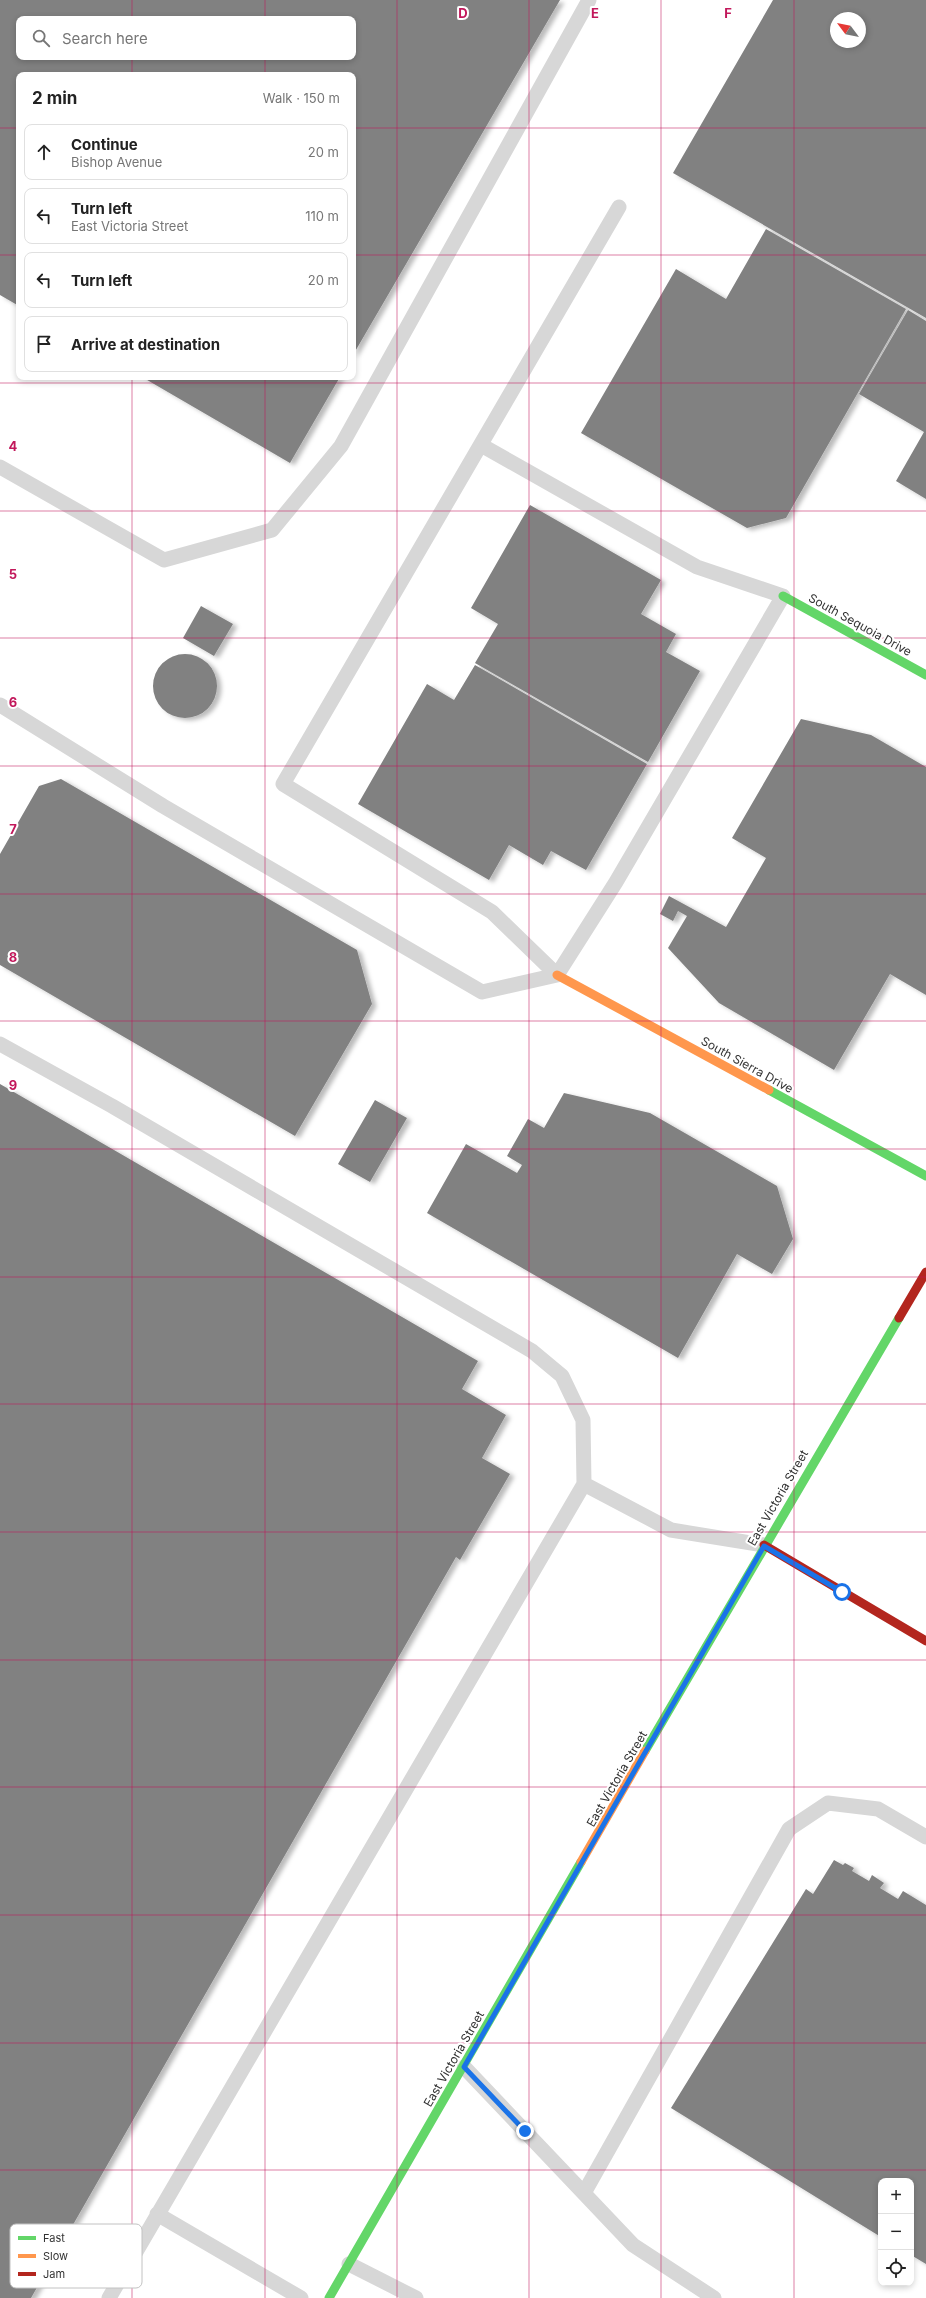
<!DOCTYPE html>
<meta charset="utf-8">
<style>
body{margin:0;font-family:Inter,sans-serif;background:#f6f6f6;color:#222}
.controls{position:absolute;right:12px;bottom:12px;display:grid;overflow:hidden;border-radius:8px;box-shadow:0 2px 6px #0003}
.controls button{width:36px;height:36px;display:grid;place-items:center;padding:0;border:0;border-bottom:1px solid #e0e0e0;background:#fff;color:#222;font:20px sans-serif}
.compass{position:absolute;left:830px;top:12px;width:36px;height:36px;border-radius:50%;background:#fff;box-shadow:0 2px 6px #0003;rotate:302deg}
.stop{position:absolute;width:12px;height:12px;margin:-9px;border:3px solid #1a73e8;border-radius:50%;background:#fff}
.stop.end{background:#1a73e8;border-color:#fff;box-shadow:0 1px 4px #0008}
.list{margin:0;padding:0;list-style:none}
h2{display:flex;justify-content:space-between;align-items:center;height:52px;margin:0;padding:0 16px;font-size:17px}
h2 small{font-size:13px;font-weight:400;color:#767676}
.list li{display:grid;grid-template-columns:26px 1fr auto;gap:12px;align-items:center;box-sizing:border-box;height:56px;margin:0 8px 8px;padding:0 8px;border:1px solid #e0e0e0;border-radius:8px}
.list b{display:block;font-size:15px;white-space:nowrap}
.list p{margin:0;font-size:13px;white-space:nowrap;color:#767676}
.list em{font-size:13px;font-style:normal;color:#767676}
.icon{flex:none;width:22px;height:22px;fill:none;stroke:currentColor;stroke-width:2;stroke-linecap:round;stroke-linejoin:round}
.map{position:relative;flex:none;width:926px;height:2298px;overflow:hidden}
.search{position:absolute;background:#fff;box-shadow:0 2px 6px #0003;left:16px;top:16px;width:340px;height:44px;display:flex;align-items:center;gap:10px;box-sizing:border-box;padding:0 14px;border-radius:8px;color:#767676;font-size:15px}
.panel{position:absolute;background:#fff;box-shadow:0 2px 6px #0003;left:16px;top:72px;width:340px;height:308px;border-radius:8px}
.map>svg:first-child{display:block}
.building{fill:#818181;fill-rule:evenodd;filter:url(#shadow)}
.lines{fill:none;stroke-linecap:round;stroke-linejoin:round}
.lane{stroke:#d7d7d7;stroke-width:15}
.fast{stroke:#63d668;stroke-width:9}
.slow{stroke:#ff974d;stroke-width:9}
.jam{stroke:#b3261e;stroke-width:9}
.route{stroke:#1a73e8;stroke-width:5}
.grid{fill:none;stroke:#c2185b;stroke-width:1;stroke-opacity:0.55}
.labels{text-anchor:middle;stroke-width:4;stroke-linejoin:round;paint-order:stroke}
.street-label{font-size:12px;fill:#333;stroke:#fff}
.key{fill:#fff;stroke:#c2c2c2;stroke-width:1}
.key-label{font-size:11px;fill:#333}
.grid-label{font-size:13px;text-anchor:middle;font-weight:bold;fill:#c2185b;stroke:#fff;stroke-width:4;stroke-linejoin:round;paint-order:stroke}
</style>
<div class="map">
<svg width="926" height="2298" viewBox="0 0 926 2298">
<defs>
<filter id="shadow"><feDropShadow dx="4.5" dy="2.5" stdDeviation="2" flood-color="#0004"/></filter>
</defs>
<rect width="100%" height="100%" fill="#fff"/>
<!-- building -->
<path class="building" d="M 0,0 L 560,0 L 353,355 L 353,75 L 19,75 L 19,306 L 0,295 ZM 19,19 L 353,19 L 353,57 L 19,57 Z
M 773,0 L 926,0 L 926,318 L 673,173 ZM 836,18 L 860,18 L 860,42 L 836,42 Z
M 766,229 L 906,309 L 786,518 L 747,528 L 581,433 L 676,269 L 726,299 Z
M 908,310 L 926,321 L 926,499 L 896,481 L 924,432 L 859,394 Z
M 142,377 L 340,377 L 290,463 Z
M 530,505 L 661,580 L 641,614 L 676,634 L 666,652 L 700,671 L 648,762 L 475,663 L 498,624 L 471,608 Z
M 201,606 L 233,624 L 214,656 L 183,638 Z
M153 686a32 32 0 1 1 64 0a32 32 0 1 1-64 0Z
M 475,665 L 647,764 L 586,870 L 551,851 L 543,865 L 509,845 L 489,880 L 358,804 L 427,684 L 454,700 Z
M 801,719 L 871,735 L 926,767 L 926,995 L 890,974 L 834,1070 L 719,1003 L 668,948 L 687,916 L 678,911 L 673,921 L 660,914 L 669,896 L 726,927 L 766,858 L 732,838 Z
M 61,779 L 357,950 L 372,1004 L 295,1136 L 0,965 L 0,854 L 39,786 Z
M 0,1084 L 478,1361 L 462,1389 L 506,1415 L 482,1458 L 510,1474 L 460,1560 L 456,1557 L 31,2298 L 0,2298 Z
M 564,1093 L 650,1113 L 777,1186 L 793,1239 L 772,1274 L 737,1254 L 678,1358 L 427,1213 L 466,1144 L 517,1173 L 522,1165 L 507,1156 L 528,1119 L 544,1128 Z
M 375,1100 L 407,1118 L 370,1182 L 338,1164 Z
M 834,1860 L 843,1865 L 845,1863 L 854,1868 L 852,1871 L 869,1881 L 872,1875 L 884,1883 L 880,1888 L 898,1899 L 903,1891 L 926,1905 L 926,2264 L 911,2255 L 911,2181 L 881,2181 L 881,2237 L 671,2108 L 806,1889 L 813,1894 Z"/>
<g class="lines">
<!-- lane -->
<path class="lane" d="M 0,467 L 164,560 L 272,530 L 341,446 L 589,0
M 0,705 L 163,806 L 482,992 L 557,975 L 616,882 L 783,596 L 697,567 L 481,445
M 557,975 L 492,912 L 283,784 L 619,207
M 0,1044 L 112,1106 L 532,1351 L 562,1376 L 583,1420 L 584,1484
M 464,2067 L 633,2245 L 714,2298
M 584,2193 L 789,1829 L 828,1803 L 878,1809 L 926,1837
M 157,2214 L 301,2298
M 349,2264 L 416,2298
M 109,2298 L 584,1484 L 671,1530 L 764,1545"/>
<!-- fast -->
<path class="fast" d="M 783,596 L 926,675
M 769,1090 L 926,1176
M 645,1751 L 899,1318
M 329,2298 L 581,1862"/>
<!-- slow -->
<path class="slow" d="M 557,975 L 769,1090
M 581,1862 L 645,1751"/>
<!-- jam -->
<path class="jam" d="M 899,1318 L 926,1272
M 764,1545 L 926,1641"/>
</g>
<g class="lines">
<!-- route -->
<path class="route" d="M 525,2131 L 464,2067 L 764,1546 L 842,1592"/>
</g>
<!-- grid -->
<path class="grid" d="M 132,0 L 132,19M 265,0 L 265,19M 397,0 L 397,2298M 529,0 L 529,2298M 661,0 L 661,2298M 794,0 L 794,2298M 132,57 L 132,75M 265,57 L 265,75M 0,128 L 19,128M 353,128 L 926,128M 0,255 L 19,255M 353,255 L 926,255M 132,377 L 132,2298M 265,377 L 265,2298M 0,383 L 926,383M 0,511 L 926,511M 0,638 L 926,638M 0,766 L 926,766M 0,894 L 926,894M 0,1021 L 926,1021M 0,1149 L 926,1149M 0,1277 L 926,1277M 0,1404 L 926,1404M 0,1532 L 926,1532M 0,1660 L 926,1660M 0,1787 L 926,1787M 0,1915 L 926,1915M 0,2043 L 926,2043M 0,2170 L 926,2170"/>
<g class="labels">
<!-- street labels -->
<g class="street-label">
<text transform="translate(860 625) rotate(29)" y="4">South Sequoia Drive</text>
<text transform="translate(747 1065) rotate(29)" y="4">South Sierra Drive</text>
<text transform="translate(778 1498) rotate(-60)" y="4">East Victoria Street</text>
<text transform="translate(617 1779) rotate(-60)" y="4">East Victoria Street</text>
<text transform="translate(454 2059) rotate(-60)" y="4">East Victoria Street</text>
</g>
</g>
<!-- legend -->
<rect x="10" y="2224" width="132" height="64" rx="6" class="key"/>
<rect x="18" y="2236" width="18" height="4" fill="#63d668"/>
<rect x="18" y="2254" width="18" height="4" fill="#ff974d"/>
<rect x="18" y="2272" width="18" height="4" fill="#b3261e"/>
<g class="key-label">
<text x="43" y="2242">Fast</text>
<text x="43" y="2260">Slow</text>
<text x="43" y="2278">Jam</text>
</g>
<g class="grid-label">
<text x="463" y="18">D</text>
<text x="595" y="18">E</text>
<text x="728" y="18">F</text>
<text x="13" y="451">4</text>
<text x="13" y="579">5</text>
<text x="13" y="707">6</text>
<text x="13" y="834">7</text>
<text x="13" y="962">8</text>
<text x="13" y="1090">9</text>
</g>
</svg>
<div class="controls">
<button>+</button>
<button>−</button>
<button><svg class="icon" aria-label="locate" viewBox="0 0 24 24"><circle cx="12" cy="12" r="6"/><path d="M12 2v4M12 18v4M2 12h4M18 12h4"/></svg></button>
</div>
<svg class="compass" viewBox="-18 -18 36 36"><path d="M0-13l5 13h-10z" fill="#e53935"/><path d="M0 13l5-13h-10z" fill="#767676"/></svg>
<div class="stop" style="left:842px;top:1592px"></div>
<div class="stop end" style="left:525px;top:2131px"></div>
<div class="search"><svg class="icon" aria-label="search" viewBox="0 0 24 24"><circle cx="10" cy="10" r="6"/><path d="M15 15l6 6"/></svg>Search here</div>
<section class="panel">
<h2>2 min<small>Walk · 150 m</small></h2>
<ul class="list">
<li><svg class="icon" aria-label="ahead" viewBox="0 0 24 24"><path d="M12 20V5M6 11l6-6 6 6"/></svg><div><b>Continue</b><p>Bishop Avenue</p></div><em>20 m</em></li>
<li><svg class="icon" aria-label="left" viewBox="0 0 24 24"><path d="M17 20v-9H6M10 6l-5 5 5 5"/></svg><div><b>Turn left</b><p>East Victoria Street</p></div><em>110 m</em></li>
<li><svg class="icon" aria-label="left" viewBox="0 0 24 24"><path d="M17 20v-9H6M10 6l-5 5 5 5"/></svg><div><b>Turn left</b></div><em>20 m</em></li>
<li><svg class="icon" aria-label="arrive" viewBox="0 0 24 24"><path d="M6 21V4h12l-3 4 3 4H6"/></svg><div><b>Arrive at destination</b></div></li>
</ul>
</section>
</div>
